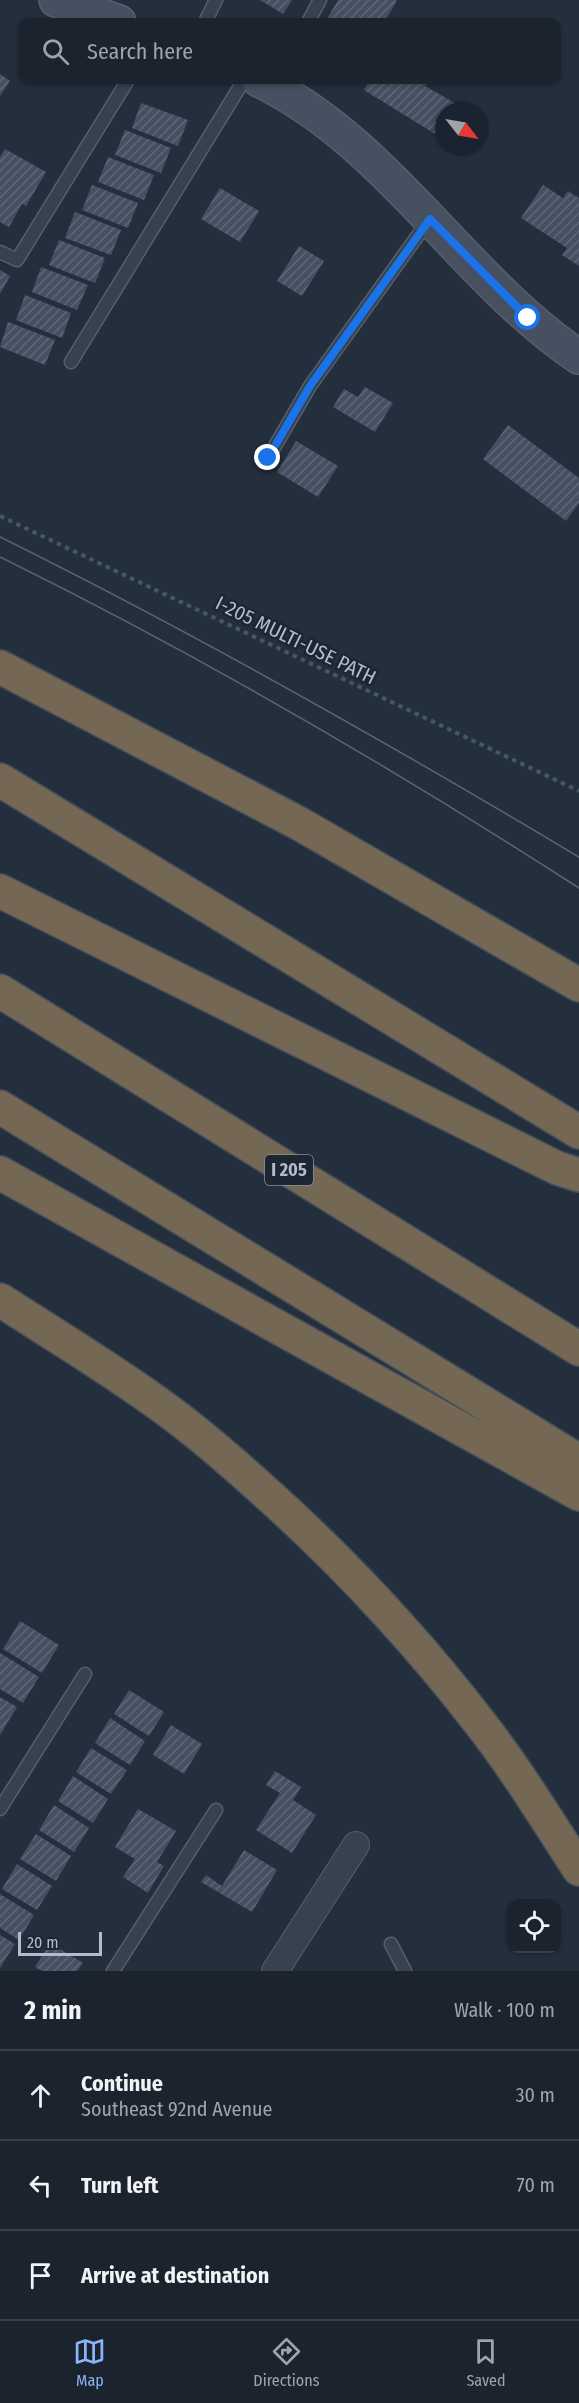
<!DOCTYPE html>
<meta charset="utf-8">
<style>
body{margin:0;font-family:"Fira Sans Condensed",sans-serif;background:#282f3a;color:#f1f3f6}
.controls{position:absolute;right:18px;bottom:18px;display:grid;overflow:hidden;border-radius:12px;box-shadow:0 2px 4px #0004}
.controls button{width:54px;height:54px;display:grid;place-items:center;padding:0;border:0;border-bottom:2px solid #39404a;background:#1b232e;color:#f1f3f6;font:30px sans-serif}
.compass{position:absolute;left:435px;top:102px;width:54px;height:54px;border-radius:50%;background:#1b232e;box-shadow:0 2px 4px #0004;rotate:121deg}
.scale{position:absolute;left:18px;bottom:15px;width:84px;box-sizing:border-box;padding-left:6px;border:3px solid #b4bcc9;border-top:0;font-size:16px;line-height:21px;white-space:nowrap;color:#b4bcc9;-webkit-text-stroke:4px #1d2633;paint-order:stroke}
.stop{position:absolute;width:18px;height:18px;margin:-14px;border:4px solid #1a73e8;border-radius:50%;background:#fff}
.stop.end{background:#1a73e8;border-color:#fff;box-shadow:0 2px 6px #0008}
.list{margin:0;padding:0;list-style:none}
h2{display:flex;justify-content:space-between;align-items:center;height:78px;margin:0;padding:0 24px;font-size:26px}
h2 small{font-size:20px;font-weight:400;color:#a0a4aa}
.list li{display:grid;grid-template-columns:39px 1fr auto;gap:18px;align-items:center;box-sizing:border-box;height:90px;padding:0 24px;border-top:2px solid #39404a}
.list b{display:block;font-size:22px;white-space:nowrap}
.list p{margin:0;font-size:20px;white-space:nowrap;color:#a0a4aa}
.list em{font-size:20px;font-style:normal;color:#a0a4aa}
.icon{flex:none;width:33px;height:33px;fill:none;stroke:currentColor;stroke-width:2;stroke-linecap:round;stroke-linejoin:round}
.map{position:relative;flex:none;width:579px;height:1971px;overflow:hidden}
.search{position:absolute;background:#1b232e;box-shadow:0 2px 4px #0004;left:18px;right:18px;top:18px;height:66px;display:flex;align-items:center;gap:15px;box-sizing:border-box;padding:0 21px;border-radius:12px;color:#a0a4aa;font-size:22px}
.sheet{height:348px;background:#1b232e}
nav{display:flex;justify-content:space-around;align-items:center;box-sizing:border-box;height:84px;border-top:2px solid #39404a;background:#1b232e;font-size:16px;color:#a0a4aa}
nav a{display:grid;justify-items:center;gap:3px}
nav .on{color:#8ab4f8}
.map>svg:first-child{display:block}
.building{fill:url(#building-hatch)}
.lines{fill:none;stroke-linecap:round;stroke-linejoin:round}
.lane-casing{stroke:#565f6c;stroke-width:15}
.street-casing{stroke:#565f6c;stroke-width:28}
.secondary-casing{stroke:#565f6c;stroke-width:36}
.highway-casing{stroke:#434c59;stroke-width:36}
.path{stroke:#44595c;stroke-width:4;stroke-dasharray:4.5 4.5;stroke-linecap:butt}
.lane{stroke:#38414e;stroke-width:12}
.street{stroke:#38414e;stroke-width:26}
.secondary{stroke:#465061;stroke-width:33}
.highway{stroke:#746855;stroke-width:33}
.tram{stroke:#5a6575;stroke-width:1.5}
.route{stroke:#1a73e8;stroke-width:8}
.labels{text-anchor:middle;stroke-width:5;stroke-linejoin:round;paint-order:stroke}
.shield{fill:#1d2633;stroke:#878f9c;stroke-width:1.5}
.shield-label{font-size:18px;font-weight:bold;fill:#b4bcc9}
.street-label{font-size:20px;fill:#b4bcc9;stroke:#1d2633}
</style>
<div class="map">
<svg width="579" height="1971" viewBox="0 0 579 1971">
<defs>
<pattern id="building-hatch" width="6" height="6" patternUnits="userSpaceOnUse" patternTransform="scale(1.5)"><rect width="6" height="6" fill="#455162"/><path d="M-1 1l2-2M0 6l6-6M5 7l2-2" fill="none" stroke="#5d6877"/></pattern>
</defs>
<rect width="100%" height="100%" fill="#242f3e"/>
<!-- building -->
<path class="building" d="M 260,0 L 292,0 L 283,14 Z
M 338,0 L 395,0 L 397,1 L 384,22 L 325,22 Z
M 0,74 L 10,81 L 0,96 Z
M 370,80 L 429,80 L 425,86 L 460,106 L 457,111 L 444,111 L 444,131 L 440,137 L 364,90 Z
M 141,103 L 188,120 L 178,146 L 132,128 Z
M 125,130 L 171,148 L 161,173 L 115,155 Z
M 5,149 L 46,172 L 26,206 L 22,204 L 9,227 L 0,222 L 0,157 Z
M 108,157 L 154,175 L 144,200 L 98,182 Z
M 92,185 L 138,203 L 128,228 L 82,210 Z
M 543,185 L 563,198 L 568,191 L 579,198 L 579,266 L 562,255 L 567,248 L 521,218 Z
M 220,188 L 259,211 L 240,242 L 201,219 Z
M 75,212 L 121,230 L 111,255 L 65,238 Z
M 59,240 L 105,258 L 95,283 L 49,265 Z
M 299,246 L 324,261 L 302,296 L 277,281 Z
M 41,267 L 88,285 L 77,310 L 32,292 Z
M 0,270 L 10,276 L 0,294 Z
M 25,295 L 71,313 L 62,338 L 16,320 Z
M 8,322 L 55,340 L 45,365 L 0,347 Z
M 365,387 L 393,403 L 375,432 L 333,407 L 344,389 L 358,397 Z
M 508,425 L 579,478 L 579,503 L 566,521 L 483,459 Z
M 296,441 L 338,466 L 318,497 L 277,472 Z
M 20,1621 L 59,1645 L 42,1673 L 3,1649 Z
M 0,1653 L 39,1677 L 23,1703 L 0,1689 Z
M 129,1690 L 164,1712 L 149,1736 L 114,1714 Z
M 0,1697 L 17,1707 L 0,1735 Z
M 110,1718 L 145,1741 L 130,1765 L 95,1743 Z
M 171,1725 L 202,1744 L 184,1774 L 153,1755 Z
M 91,1748 L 127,1770 L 111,1794 L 76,1772 Z
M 275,1771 L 301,1787 L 293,1800 L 316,1815 L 292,1853 L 256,1830 L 280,1793 L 266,1785 Z
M 73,1776 L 108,1799 L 93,1823 L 58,1801 Z
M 54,1805 L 89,1828 L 74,1852 L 39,1830 Z
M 138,1809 L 176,1831 L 157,1862 L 164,1866 L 148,1893 L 123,1877 L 135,1859 L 115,1847 Z
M 36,1834 L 71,1856 L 56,1881 L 20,1859 Z
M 244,1850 L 277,1870 L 252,1912 L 201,1882 L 206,1875 L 222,1886 Z
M 17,1864 L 52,1886 L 37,1910 L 2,1889 Z
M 0,1894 L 34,1915 L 19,1940 L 0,1928 Z
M 0,1935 L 15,1944 L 0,1968 Z
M 50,1943 L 83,1963 L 77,1971 L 42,1971 L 35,1967 Z"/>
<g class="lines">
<!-- lane casing -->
<g class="lane-casing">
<path id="lane" d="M 205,22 L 216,0
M 308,22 L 320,0
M 0,252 L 17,260 L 128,80
M 71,362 L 244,80
M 268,458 L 310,386 L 429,220
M 0,1809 L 85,1674
M 391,1944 L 405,1971
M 113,1971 L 216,1810"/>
</g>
<!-- street casing -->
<g class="street-casing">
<path id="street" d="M 275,1971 L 356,1845"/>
</g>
<!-- secondary casing -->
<g class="secondary-casing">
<path id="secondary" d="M 56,0 L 119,22
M 259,80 C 389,143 462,278 579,357"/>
</g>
<!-- highway casing -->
<g class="highway-casing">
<path id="highway" d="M 0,667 L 300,824 L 579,985
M 0,780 L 579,1132
M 0,891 L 557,1168 L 579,1175
M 0,991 L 579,1349
M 0,1107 L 579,1461
M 0,1173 L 579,1494
M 0,1300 C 56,1336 113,1370 167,1410 C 204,1437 240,1469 274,1500 C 351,1570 416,1640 480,1723 C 516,1769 547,1820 579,1869"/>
</g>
<!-- path -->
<path class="path" d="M 0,516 L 579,791"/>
<!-- lane -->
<use href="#lane" class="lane"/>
<!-- street -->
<use href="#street" class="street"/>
<!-- secondary -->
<use href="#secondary" class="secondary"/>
<!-- highway -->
<use href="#highway" class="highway"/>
<!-- tram -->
<path class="tram" d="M 0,537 C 198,635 390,744 579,857
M 0,557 C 199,655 393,768 579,888"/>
</g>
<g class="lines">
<!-- route -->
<path class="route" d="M 268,458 L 310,386 L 430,219 L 528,318"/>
</g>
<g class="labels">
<!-- shield labels -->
<rect class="shield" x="265" y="1155" width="48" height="30" rx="4.5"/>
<g class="shield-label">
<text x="289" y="1176">I 205</text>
</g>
<!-- street labels -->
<g class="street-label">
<text transform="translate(296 640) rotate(26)" y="7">I-205 MULTI-USE PATH</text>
</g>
</g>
</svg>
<div class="controls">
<button><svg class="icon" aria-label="locate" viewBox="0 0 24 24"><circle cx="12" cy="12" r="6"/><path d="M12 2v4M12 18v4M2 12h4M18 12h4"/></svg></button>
</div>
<svg class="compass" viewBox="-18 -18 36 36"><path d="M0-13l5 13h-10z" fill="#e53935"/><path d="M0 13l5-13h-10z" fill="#a0a4aa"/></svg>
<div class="scale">20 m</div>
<div class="stop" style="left:528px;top:318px"></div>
<div class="stop end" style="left:268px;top:458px"></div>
<div class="search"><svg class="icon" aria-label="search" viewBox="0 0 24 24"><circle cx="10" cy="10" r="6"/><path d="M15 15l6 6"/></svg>Search here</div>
</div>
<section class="sheet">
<h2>2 min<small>Walk · 100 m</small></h2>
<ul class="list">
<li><svg class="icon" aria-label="ahead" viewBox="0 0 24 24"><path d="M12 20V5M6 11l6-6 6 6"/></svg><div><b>Continue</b><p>Southeast 92nd Avenue</p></div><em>30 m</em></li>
<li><svg class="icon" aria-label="left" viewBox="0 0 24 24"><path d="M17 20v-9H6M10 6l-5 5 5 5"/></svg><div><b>Turn left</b></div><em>70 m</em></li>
<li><svg class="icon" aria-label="arrive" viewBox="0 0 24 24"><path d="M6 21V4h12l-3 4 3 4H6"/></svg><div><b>Arrive at destination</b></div></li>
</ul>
</section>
<nav>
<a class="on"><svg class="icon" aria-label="map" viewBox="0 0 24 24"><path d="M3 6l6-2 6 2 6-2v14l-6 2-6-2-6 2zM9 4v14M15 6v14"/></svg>Map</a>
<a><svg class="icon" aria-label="directions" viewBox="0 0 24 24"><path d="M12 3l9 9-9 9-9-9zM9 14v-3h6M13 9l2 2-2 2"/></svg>Directions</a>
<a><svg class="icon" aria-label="saved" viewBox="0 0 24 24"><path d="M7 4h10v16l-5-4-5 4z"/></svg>Saved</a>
</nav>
